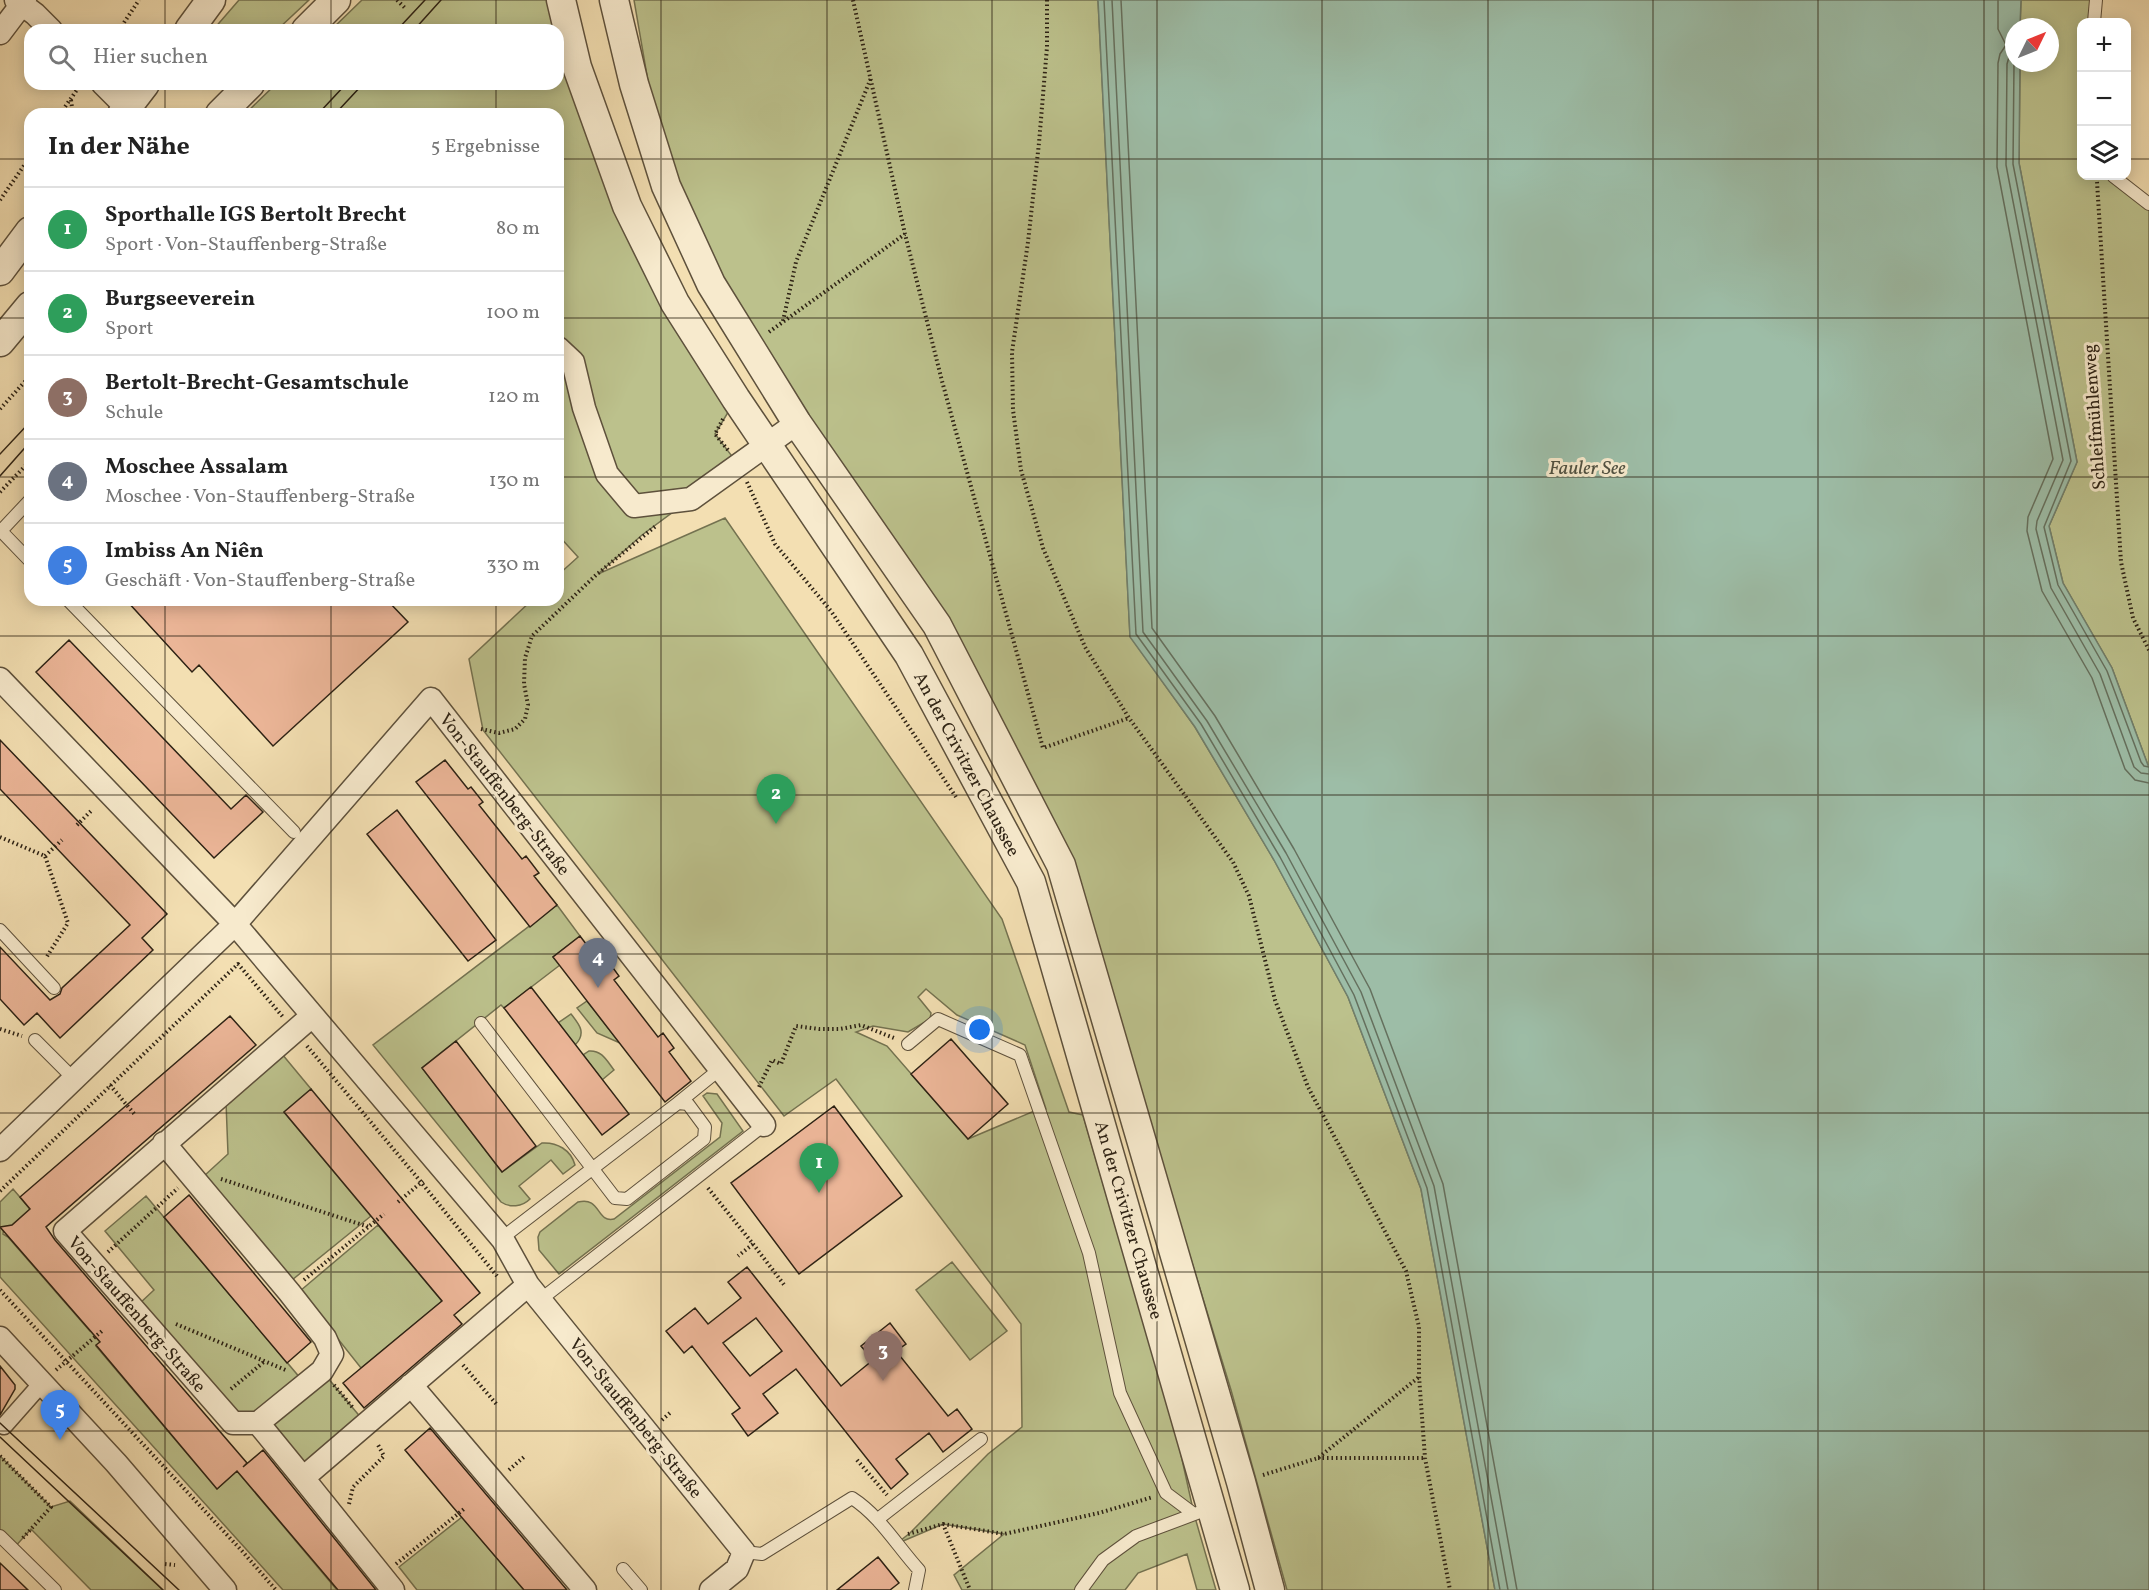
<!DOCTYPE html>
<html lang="de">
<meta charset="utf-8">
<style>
body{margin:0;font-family:Vollkorn,serif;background:#f2f2f2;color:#222}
.controls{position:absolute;right:18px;top:18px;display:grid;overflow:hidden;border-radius:12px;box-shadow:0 3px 15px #0003}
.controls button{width:54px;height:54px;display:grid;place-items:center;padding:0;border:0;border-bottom:2px solid #e0e0e0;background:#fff;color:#222;font:30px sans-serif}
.compass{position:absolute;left:2005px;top:18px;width:54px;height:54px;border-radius:50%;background:#fff;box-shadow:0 3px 15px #0003;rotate:47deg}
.you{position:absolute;left:980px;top:1030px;width:21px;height:21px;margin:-15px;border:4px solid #fff;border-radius:50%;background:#1a73e8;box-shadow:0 0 0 9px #1a73e833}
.badge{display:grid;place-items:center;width:39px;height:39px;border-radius:50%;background:#b45309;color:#fff;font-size:20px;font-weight:700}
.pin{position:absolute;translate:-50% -50px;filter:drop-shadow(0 2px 3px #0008)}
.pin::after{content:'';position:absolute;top:32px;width:21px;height:18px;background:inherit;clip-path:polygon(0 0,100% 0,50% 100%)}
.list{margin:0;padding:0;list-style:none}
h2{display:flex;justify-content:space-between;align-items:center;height:78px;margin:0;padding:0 24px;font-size:26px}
h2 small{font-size:20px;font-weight:400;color:#767676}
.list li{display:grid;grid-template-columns:39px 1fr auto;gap:18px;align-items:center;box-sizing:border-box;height:84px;padding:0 24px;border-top:2px solid #e0e0e0}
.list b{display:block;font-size:22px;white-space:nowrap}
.list p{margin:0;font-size:20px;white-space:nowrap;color:#767676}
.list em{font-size:20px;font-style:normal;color:#767676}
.icon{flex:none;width:33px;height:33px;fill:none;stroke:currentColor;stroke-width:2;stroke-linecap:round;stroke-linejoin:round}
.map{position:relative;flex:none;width:2149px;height:1590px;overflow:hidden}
.search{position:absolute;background:#fff;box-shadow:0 3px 15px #0003;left:24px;top:24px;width:540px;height:66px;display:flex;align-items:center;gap:15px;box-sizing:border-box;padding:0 21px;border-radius:18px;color:#767676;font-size:22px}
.panel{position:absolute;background:#fff;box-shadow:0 3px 15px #0003;left:24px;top:108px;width:540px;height:498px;border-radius:18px}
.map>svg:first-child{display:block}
.green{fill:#bcc18c;stroke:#747250;stroke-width:1.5;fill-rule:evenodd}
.water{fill:#9dbda7;stroke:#707f6c;stroke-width:1.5}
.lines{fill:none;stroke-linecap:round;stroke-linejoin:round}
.shore{stroke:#65705e;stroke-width:1.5}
.building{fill:#ebb597;stroke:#2d2214;stroke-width:1.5;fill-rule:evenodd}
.service-casing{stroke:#5e513c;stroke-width:14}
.pedestrian-casing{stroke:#5e513c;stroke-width:19}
.minor-casing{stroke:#5e513c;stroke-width:25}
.tertiary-casing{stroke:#5e513c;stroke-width:31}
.path{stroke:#2d2214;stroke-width:4;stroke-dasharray:1.5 3;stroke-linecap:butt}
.service{stroke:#f7eacd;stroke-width:12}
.pedestrian{stroke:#f7eacd;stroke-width:16}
.minor{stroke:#f7eacd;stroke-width:22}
.tertiary{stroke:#f7eacd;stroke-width:28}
.tram{stroke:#2d2214;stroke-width:1.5}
.grid{fill:none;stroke:#2d2214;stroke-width:1.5;stroke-opacity:0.55}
.labels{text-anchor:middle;stroke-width:6;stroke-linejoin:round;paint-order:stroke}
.street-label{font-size:18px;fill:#2d2214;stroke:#f7eacd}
.water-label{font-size:20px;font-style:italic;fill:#4f5040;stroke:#f7eacd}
</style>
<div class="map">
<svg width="2149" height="1590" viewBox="0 0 2149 1590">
<rect width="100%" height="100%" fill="#f3dfb2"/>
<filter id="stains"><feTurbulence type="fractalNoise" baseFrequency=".00333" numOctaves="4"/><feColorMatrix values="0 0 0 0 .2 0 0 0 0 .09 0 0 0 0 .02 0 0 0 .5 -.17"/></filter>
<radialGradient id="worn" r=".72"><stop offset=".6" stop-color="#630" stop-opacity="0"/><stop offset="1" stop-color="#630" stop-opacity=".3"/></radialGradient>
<!-- green -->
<path class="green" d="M 239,0 L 309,0 L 277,30 L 213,30 Z
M 362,0 L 561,0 L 627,206 L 736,399 L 715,434 L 738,464 L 642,535 L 598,574 L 725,518 L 1002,919 L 1069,1112 L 1083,1115 L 1178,1441 L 1194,1514 L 1216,1590 L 1197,1590 L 1187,1554 L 1138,1573 L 1125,1590 L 962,1590 L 954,1575 L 1004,1534 L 943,1524 L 896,1544 L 910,1533 L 988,1454 L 1022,1427 L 1021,1324 L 836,1079 L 784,1116 L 483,730 L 469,659 L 532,600 L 558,600 L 558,575 L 578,557 L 558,535 L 558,114 L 245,114 L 276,84 L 558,84 L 558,30 L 331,30 ZM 926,989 L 957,1015 L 1025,1045 L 1046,1109 L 1039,1109 L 968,1139 L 887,1046 L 856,1032 L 873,1026 L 908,1032 L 930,1019 L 931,1013 L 918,997 Z
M 634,0 L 1098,0 L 1130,636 L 1195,727 L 1274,860 L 1348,997 L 1421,1189 L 1495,1590 L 1287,1590 L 1231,1390 L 1089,927 L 1061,865 L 666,186 Z
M 2021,0 L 2096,0 L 2094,22 L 2082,22 L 2082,176 L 2113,176 L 2149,204 L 2149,768 L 2112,668 L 2063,583 L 2049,526 L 2077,462 L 2019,163 L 2020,63 L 2050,63 L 2050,27 L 2020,27 Z
M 557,905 L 580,936 L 553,957 L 560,965 L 504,1008 L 501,1005 L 422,1068 L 502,1172 L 542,1143 C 557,1142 571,1150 575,1165 L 563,1174 L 551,1160 L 519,1186 L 530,1199 C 522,1207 510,1208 501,1202 L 373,1045 Z
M 587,1001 L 620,1043 L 597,1033 L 577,1008 Z
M 571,1014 C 579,1024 587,1033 575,1045 L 558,1023 Z
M 589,1051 C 602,1050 607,1061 614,1070 L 602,1080 L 583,1055 Z
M 282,1054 L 311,1089 L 284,1112 L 371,1216 L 292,1280 L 204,1176 L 228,1154 L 226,1102 Z
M 707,1093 L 717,1094 L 743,1131 L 559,1274 L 539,1250 L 538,1237 L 540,1232 L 578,1202 C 601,1196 596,1223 614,1219 L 720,1137 L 722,1123 L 703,1096 Z
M 13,1189 L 30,1209 L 11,1226 L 4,1227 L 3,1234 L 8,1237 L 90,1331 L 107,1336 L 96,1346 L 217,1489 L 237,1471 L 337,1590 L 283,1590 L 0,1277 L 0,1202 Z
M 146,1196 L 301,1379 L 254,1416 L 235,1416 L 139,1304 L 154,1290 L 105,1231 Z
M 378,1225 L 442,1301 L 361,1368 L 300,1291 Z
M 952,1262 L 1007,1331 L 970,1360 L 916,1290 Z
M 322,1371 L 367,1425 L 303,1478 L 258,1423 Z
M 0,1456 L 51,1507 L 70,1501 L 163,1590 L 91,1590 L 31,1529 L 13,1549 L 0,1536 Z
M 462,1517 L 524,1590 L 417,1590 L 399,1567 Z"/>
<!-- water -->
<path class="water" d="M 1098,0 L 2021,0 L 2020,27 L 2014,27 L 2014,63 L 2020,63 L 2019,163 L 2077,462 L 2049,526 L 2063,583 L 2112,668 L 2149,768 L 2149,1590 L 1495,1590 L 1421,1189 L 1348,997 L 1274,860 L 1195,727 L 1130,637 Z"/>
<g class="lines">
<!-- shore -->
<path class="shore" d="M 1104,0 L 1136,634 L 1201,724 L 1280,857 L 1354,995 L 1427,1188 L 1500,1590
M 1112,0 L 1143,632 L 1207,721 L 1286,853 L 1361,992 L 1434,1186 L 1508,1590
M 1121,0 L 1152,628 L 1215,716 L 1294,849 L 1370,989 L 1443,1184 L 1517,1590
M 1998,0 L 1998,29 L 2006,45 L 2000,54 L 1998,63 L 1997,167 L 2053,459 L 2028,517 L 2027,531 L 2042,591 L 2092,678 L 2125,769 L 2135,780 L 2149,783
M 2014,52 L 2009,57 L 2007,64 L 2006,165 L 2063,460 L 2037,521 L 2036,529 L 2051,588 L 2100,674 L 2134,767 L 2141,773 L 2149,774
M 2014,63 L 2013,164 L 2071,461 L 2044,527 L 2058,585 L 2107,671 L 2141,762 L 2144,766 L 2149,767"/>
</g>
<!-- building -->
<path class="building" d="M 126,600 L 387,600 L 408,622 L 273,746 L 199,665 L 192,672 Z
M 69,640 L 231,809 L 246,795 L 263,812 L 214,858 L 36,672 Z
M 0,740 L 167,914 L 142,938 L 153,950 L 60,1038 L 37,1013 L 24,1025 L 0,999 L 0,947 L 50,1000 L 60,994 L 62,988 L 130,925 L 0,789 Z
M 445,760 L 468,789 L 471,787 L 483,802 L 479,805 L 522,859 L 526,856 L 539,873 L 534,876 L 557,905 L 530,927 L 416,782 Z
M 397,810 L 496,940 L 468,961 L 367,834 Z
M 580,936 L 602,965 L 608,961 L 619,976 L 614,980 L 658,1037 L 663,1033 L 674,1048 L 669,1052 L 691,1081 L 665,1102 L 553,957 Z
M 531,987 L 629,1114 L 602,1135 L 504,1008 Z
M 230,1016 L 256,1045 L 46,1227 L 55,1240 L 247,1463 L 243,1467 L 263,1450 L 376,1590 L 338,1590 L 237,1471 L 217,1489 L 96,1345 L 100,1342 L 0,1227 L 12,1225 L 30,1209 L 20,1197 Z
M 951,1039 L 1008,1104 L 968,1139 L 911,1074 Z
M 456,1041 L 536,1146 L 502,1172 L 422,1068 Z
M 311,1089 L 480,1293 L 454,1315 L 462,1324 L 364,1408 L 343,1383 L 442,1301 L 284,1112 Z
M 834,1106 L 902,1196 L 799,1274 L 731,1183 Z
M 189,1195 L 311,1342 L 287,1363 L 164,1217 Z
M 747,1267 L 841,1386 L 873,1360 L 861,1346 L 890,1323 L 906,1344 L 896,1351 L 948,1416 L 957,1409 L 972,1429 L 943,1452 L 929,1433 L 896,1459 L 908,1474 L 891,1489 L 796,1369 L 763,1394 L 778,1413 L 748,1436 L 732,1414 L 740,1408 L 692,1346 L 684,1353 L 666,1331 L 695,1308 L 708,1324 L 741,1298 L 728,1282 ZM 756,1318 L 782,1351 L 750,1376 L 723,1343 Z
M 0,1366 L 15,1385 L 15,1389 L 0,1415 Z
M 430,1428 L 567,1590 L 524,1590 L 452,1506 L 405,1450 Z
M 878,1557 L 899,1583 L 890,1590 L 837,1590 Z
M 0,1563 L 28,1590 L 0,1590 Z"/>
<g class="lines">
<!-- service casing -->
<g class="service-casing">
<path id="service" d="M 2094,22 L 2096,0
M 2113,176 L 2149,204
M 30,500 L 1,531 L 30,561
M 68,600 L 294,832
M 0,930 L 54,988
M 481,1023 L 615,1198 L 627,1199 L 704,1139 L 705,1127 L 688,1104 L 678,1103 L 502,1238
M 35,1040 L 74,1079
M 908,1044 L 938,1019 L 1020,1055 L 1089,1253 L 1120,1393 L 1166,1493 L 1194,1514
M 678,1103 L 720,1069
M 540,1300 L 764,1125
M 878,1519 L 981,1439
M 0,1536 L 55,1590
M 744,1552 L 762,1554 L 852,1498 C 880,1516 897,1546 919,1570 L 915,1590
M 623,1569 L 641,1590
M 1081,1590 L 1103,1560 L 1136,1536 L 1200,1512"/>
</g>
<!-- pedestrian casing -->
<g class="pedestrian-casing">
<path id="pedestrian" d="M 4,1426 L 42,1383"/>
</g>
<!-- minor casing -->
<g class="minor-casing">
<path id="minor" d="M 16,0 L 35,14 L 51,30
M 0,33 L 25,0
M 103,84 L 133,114
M 558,348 L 573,362 L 584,408 L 607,474 L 634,506 L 691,499 L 797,423
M 0,679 L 235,924 L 503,1240 L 528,1285 L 744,1552 L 737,1569 L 711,1590
M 164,1143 L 289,1292 L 325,1338 L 332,1354 L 322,1371 L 258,1423 L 233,1423 L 65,1231 L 312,1016
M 0,1150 L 235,924 L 431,699 L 764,1125
M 0,1338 L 116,1463 L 225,1590
M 411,1385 L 585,1590
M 258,1423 L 303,1478 L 528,1285
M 303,1478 L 393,1590"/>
</g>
<!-- tertiary casing -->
<g class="tertiary-casing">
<path id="tertiary" d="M 561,0 L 577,67 L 627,206 L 675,303 L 736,399 L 909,655 L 1031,882 L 1235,1590
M 614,0 L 634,84 L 666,186 L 711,284 L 797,423 L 937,625 L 1061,865 L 1241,1482 L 1270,1590
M 189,30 L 211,0
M 306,30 L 336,0
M 122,114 L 145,84
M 220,114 L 250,84
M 0,271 L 30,231
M 0,342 L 30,306"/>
</g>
<!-- path -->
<path class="path" d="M 397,0 L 405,8
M 853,0 L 905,234 L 942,381 L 1043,748 L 1129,718
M 1047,0 L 1047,47 L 1039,143 L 1028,242 L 1012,352 L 1013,410 L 1021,470 L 1043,548 L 1085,647 L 1129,718 L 1233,862 L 1249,896 L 1275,1000 L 1308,1087 L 1406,1271 L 1419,1327 L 1419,1376 L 1425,1458 L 1450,1590
M 119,30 L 139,0
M 71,100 L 73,114
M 60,114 L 81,84
M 2097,182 L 2121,562 L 2133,618 L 2149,650
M 0,200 L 30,157
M 783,321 L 796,262 L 871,78
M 769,332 L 905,234
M 0,409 L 30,376
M 723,419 L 715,434 L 728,450
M 747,482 L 775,544 L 831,611 L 956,797
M 0,492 L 30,461
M 481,729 L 499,733 L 515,729 L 525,719 L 528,705 L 524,684 L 525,658 L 532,636 L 596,575 L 657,525
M 77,825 L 92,810
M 0,837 L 45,856 L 68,923 L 46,958
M 45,856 L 62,840
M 0,1029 L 22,1036
M 307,1046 L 421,1182 L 497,1276
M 110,1085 L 136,1116
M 759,1087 L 772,1060 L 781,1064 L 796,1026 L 819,1029 L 840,1029 L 861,1025 L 894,1038
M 221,1179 L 369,1227
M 708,1188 L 753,1244 L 738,1256
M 0,1191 L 238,964 L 283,1017
M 398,1202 L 423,1181
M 753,1244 L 785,1286
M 108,1252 L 178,1188
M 304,1280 L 384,1214
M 0,1290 L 242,1551 L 276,1590
M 176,1324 L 288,1371
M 463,1365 L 498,1406
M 56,1370 L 102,1331
M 334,1385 L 354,1409
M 231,1389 L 265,1361
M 662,1420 L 671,1412
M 0,1456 L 51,1507 L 22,1539
M 1318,1458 L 1425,1458
M 857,1460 L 887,1495
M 509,1470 L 525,1456
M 1263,1475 L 1318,1458 L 1419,1377
M 349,1504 L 353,1487 L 384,1456 L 377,1443
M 943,1524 L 1004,1534 L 1099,1513 L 1153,1497
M 908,1534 L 943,1524 L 970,1590
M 165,1564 L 175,1565
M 396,1564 L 464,1509"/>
<!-- service -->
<use href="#service" class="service"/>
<!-- pedestrian -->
<use href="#pedestrian" class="pedestrian"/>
<!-- minor -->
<use href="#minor" class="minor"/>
<!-- tertiary -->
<use href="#tertiary" class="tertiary"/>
<!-- tram -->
<path class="tram" d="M 397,30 L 425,0
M 414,30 L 441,0
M 318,114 L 346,84
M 335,114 L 363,84
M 0,454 L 30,422
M 0,476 L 30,442
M 0,1423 L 179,1590
M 0,1437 L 163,1590"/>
</g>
<!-- grid -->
<path class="grid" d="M 165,0 L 165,30M 331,0 L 331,30M 496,0 L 496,30M 661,0 L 661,1590M 827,0 L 827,1590M 992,0 L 992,1590M 1157,0 L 1157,1590M 1322,0 L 1322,1590M 1488,0 L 1488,1590M 1653,0 L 1653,1590M 1818,0 L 1818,1590M 1984,0 L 1984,1590M 165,84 L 165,114M 331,84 L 331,114M 496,84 L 496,114M 0,159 L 30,159M 558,159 L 2082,159M 2126,159 L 2149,159M 0,318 L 30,318M 558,318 L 2149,318M 0,477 L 30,477M 558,477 L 2149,477M 165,600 L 165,1590M 331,600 L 331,1590M 496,600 L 496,1590M 0,636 L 2149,636M 0,795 L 2149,795M 0,954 L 2149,954M 0,1113 L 2149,1113M 0,1272 L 2149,1272M 0,1431 L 2149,1431"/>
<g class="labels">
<!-- street labels -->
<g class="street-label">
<text transform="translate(2094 417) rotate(-94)" y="6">Schleifmühlenweg</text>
<text transform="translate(967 764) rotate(62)" y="6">An der Crivitzer Chaussee</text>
<text transform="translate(505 794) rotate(52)" y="6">Von-Stauffenberg-Straße</text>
<text transform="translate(1129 1220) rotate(74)" y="6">An der Crivitzer Chaussee</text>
<text transform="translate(137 1314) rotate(49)" y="6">Von-Stauffenberg-Straße</text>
<text transform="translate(636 1418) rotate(51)" y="6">Von-Stauffenberg-Straße</text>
</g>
<!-- water labels -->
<g class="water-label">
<text x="1587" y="474">Fauler See</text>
</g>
</g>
<rect width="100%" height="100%" filter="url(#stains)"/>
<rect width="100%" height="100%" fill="url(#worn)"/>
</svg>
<div class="controls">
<button>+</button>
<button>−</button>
<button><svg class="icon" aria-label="layers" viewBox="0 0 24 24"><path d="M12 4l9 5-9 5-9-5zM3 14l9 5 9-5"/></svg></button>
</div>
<svg class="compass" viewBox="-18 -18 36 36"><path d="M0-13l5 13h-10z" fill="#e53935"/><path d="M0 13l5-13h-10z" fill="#767676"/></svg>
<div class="you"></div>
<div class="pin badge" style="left:819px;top:1193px;background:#2e9e5b">1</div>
<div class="pin badge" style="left:776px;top:824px;background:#2e9e5b">2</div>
<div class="pin badge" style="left:883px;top:1381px;background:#8d6e63">3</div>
<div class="pin badge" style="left:598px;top:988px;background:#6b7280">4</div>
<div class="pin badge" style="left:60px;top:1440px;background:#3f7fe0">5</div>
<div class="search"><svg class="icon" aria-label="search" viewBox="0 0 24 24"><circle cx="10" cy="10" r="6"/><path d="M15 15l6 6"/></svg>Hier suchen</div>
<section class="panel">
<h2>In der Nähe<small>5 Ergebnisse</small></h2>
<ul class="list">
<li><span class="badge" style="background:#2e9e5b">1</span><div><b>Sporthalle IGS Bertolt Brecht</b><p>Sport · Von-Stauffenberg-Straße</p></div><em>80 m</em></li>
<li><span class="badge" style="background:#2e9e5b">2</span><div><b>Burgseeverein</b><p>Sport</p></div><em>100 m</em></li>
<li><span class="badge" style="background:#8d6e63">3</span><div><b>Bertolt-Brecht-Gesamtschule</b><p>Schule</p></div><em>120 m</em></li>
<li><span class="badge" style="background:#6b7280">4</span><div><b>Moschee Assalam</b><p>Moschee · Von-Stauffenberg-Straße</p></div><em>130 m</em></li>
<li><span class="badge" style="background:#3f7fe0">5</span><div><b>Imbiss An Niên</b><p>Geschäft · Von-Stauffenberg-Straße</p></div><em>330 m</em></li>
</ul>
</section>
</div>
